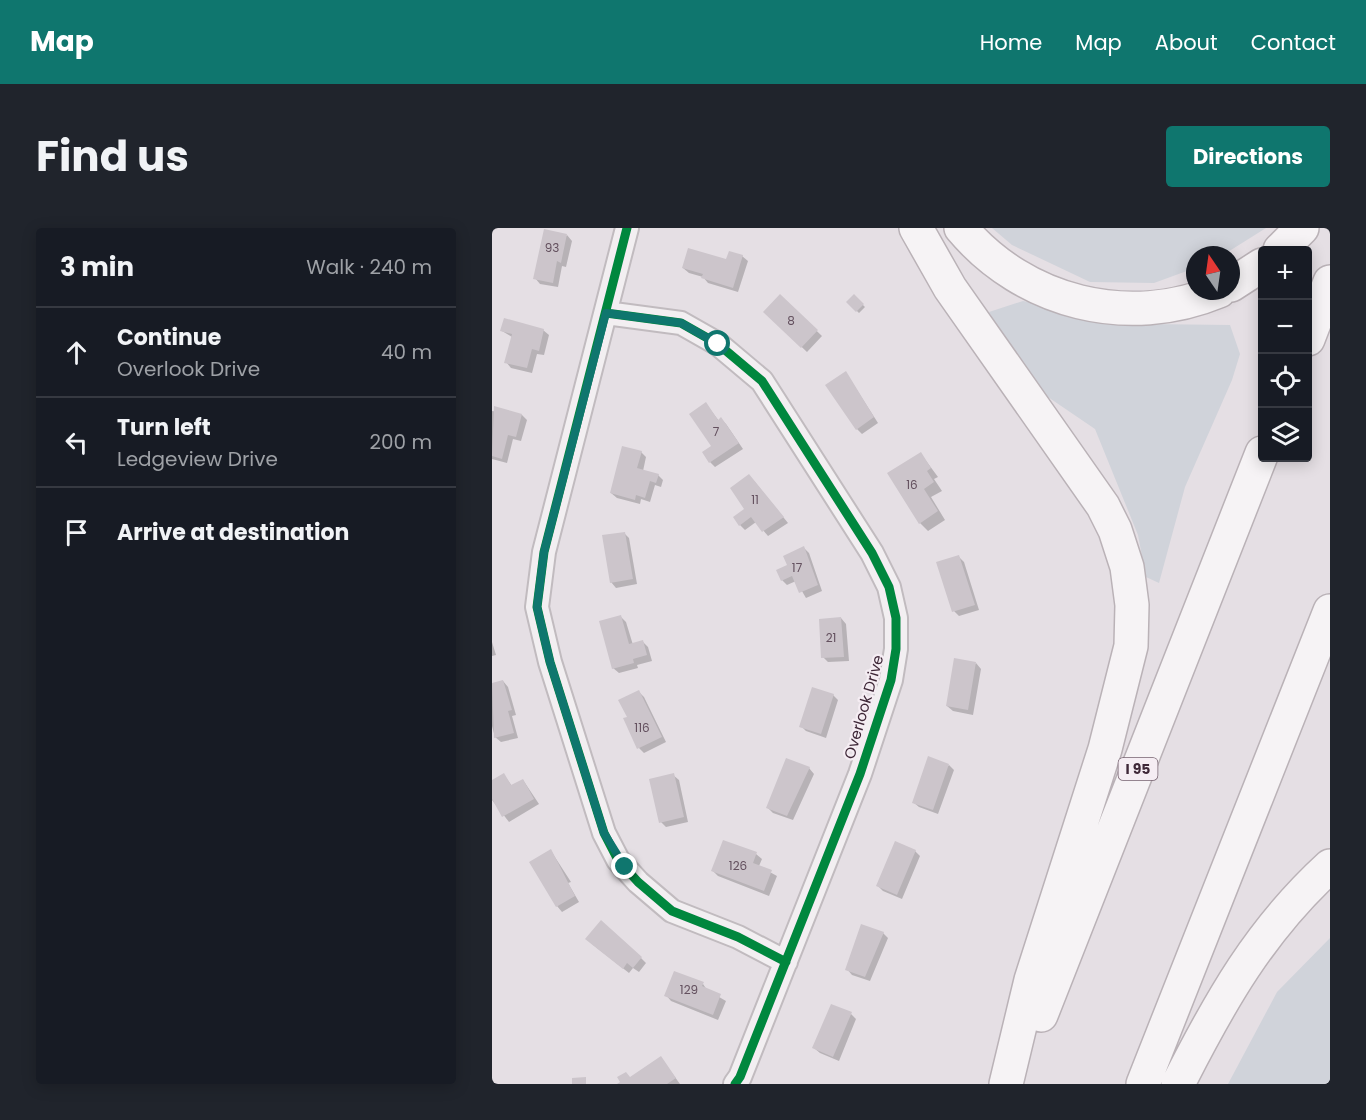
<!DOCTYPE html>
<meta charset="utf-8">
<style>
body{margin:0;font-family:Poppins,sans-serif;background:#20242c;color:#f1f3f6}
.controls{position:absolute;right:18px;top:18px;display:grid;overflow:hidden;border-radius:6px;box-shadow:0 3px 15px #0003}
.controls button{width:54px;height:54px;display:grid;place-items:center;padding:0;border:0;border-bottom:2px solid #363941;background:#171b24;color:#f1f3f6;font:30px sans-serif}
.compass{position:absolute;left:694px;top:18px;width:54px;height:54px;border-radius:50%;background:#171b24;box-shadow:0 3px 15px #0003;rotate:347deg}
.stop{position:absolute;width:18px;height:18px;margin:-14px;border:4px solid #0f766e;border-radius:50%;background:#fff}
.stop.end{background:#0f766e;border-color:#fff;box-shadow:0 2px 6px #0008}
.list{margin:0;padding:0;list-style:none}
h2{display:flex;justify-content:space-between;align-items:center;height:78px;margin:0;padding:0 24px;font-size:26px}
h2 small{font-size:20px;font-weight:400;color:#9ea1a6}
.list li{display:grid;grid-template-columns:39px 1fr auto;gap:18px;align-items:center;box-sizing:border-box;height:90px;padding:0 24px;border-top:2px solid #363941}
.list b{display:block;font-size:22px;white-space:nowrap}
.list p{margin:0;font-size:20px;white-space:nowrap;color:#9ea1a6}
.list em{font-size:20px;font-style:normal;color:#9ea1a6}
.icon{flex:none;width:33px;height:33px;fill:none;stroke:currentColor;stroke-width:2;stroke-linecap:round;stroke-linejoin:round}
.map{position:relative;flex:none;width:838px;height:856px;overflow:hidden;border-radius:6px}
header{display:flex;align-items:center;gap:36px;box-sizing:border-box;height:84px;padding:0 30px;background:#0f766e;color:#fff}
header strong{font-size:28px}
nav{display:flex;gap:33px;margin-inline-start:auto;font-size:21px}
.intro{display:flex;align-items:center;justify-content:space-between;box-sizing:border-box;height:144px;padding:0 36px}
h1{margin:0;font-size:42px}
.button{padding:15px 27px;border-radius:6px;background:#0f766e;color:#fff;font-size:21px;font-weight:700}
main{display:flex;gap:36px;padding:0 36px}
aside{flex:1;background:#171b24;border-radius:6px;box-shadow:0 3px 15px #0003}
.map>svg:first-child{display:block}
.green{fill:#d0d3da}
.shadow{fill:#0003}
.building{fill:#ccc5cb}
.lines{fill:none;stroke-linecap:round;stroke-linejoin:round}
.minor-casing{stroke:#c1bbbf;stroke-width:26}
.highway-casing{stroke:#bab2b7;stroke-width:36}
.minor{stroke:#f2eff1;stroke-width:22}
.highway{stroke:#f6f3f5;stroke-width:33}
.cycleway-casing{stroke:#f5edf3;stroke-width:13}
.cycleway{stroke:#00873e;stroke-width:9}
.route{stroke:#0f766e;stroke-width:8}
.labels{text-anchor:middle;stroke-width:4.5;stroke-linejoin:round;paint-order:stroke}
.number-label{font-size:12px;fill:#63505e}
.shield{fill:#f5edf3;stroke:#75626f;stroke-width:1.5}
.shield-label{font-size:14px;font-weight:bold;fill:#3e2737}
.street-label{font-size:15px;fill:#3e2737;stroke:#f5edf3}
</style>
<header>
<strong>Map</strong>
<nav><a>Home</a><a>Map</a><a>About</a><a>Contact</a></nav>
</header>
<div class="intro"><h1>Find us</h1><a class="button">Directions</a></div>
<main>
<aside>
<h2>3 min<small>Walk · 240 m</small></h2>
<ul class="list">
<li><svg class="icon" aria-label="ahead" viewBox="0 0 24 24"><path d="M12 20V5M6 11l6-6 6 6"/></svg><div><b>Continue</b><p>Overlook Drive</p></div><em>40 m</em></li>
<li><svg class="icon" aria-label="left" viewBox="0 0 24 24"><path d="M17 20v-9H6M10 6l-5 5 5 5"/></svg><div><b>Turn left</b><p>Ledgeview Drive</p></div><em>200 m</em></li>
<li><svg class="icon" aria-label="arrive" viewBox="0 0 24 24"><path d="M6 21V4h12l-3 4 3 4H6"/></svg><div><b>Arrive at destination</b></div></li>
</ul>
</aside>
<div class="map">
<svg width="838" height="856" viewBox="0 0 838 856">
<rect width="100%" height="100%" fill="#e5dfe4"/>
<!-- green -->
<path class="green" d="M 500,0 L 774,0 L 731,27 L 703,27 L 703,40 L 662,55 L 598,54 L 520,17 Z
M 531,73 L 655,96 L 738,97 L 748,126 L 740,152 L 693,259 L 667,355 L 654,349 L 646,307 L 603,201 L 553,167 L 533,147 L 497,84 Z
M 838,710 L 838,856 L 736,856 L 785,764 Z"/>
<!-- shadow -->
<path class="shadow" d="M 75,7 L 80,13 L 74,39 L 70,38 L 66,59 L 48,56 L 43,50 Z
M 250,28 L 256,33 L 246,64 L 216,55 L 211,49 L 197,45 L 191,40 Z
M 288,68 L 330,108 L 315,124 L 273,84 Z
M 362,68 L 373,79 L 367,85 L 356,74 Z
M 51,102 L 57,107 L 52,127 L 45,126 L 40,145 L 19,140 L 14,134 L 20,109 L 10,103 Z
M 354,145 L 386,195 L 370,206 L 365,201 Z
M 214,176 L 227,193 L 229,191 L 234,196 L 251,221 L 223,239 L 218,234 L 221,219 Z
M 0,183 L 30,187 L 35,192 L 29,213 L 21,211 L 15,235 L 0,231 Z
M 149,224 L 154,229 L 151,243 L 166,247 L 171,252 L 169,259 L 163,257 L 158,274 L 149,271 L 148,276 L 125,270 L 119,265 Z
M 429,226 L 446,249 L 442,251 L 450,263 L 439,269 L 453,292 L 436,303 L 428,295 Z
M 262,253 L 296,295 L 276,308 L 264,294 L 253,302 L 248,297 Z
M 132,305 L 137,310 L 145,356 L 124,360 L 119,354 Z
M 312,320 L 317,325 L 330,363 L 314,370 L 304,353 L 295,357 L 290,352 L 297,338 Z
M 467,329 L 472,334 L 487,382 L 467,388 L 462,383 Z
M 129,389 L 134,394 L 141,417 L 151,414 L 156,419 L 160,433 L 145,437 L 146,440 L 127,445 L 121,440 Z
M 349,390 L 354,396 L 357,433 L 336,434 L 331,429 Z
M 0,414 L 4,427 L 0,428 Z
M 484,435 L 489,441 L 481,487 L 461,483 L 455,478 Z
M 11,453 L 16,459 L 24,487 L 20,488 L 26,510 L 9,514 L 3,509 L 0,498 L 0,456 Z
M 147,464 L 152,469 L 174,514 L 152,525 L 147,520 L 137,490 Z
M 341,467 L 346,472 L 334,510 L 314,503 L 309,498 Z
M 457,537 L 462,542 L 446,586 L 427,579 L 421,574 Z
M 317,540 L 322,546 L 301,592 L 281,585 L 275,579 Z
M 12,547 L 20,558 L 31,552 L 47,576 L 17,594 L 0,572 L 0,554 Z
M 181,547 L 187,552 L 196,594 L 174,599 L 169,594 Z
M 232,614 L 264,626 L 270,631 L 267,638 L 285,648 L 277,668 L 226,648 L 221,643 Z
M 59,623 L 79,654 L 76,655 L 87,674 L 70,684 L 65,678 Z
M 423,623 L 428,628 L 410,671 L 391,663 L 386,658 Z
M 391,705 L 396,710 L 378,753 L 360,747 L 355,741 Z
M 100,716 L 149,730 L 154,735 L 147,744 L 141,740 L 137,745 Z
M 211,756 L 215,762 L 234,773 L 226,792 L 179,773 L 174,767 Z
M 359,786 L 364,791 L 347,833 L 328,825 L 322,820 Z
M 169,830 L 188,856 L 128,856 L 138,850 Z"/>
<!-- building -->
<path class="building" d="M 52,1 L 75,6 L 69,35 L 65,33 L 61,55 L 41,51 Z
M 196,20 L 234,31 L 237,23 L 251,27 L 241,60 L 209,50 L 211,46 L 190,40 Z
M 288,66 L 326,102 L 309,120 L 271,84 Z
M 362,66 L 372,76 L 364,84 L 354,74 Z
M 12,90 L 52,101 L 47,123 L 40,121 L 35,140 L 12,135 L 20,106 L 8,103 Z
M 354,143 L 382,189 L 364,202 L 333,157 Z
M 214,174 L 226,192 L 229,189 L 247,215 L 217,235 L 210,224 L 219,218 L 197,186 Z
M 2,178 L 30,186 L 24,209 L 16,207 L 10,231 L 0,228 Z
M 130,218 L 150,223 L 145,240 L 167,246 L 164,255 L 158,253 L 153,270 L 144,267 L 143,272 L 118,265 Z
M 429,224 L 439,240 L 435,243 L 442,254 L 432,261 L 446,283 L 427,296 L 395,245 Z
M 257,246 L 292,289 L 270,304 L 259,289 L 247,298 L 241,289 L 252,281 L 238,260 Z
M 133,304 L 141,351 L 118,355 L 110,307 Z
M 312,318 L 326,357 L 307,365 L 300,348 L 289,353 L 284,342 L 295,337 L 291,328 Z
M 467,327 L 483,377 L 460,384 L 444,334 Z
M 129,387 L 137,416 L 151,412 L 155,427 L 141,431 L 142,435 L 120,441 L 107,393 Z
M 349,389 L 352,429 L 329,430 L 327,391 Z
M 462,430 L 484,434 L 476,482 L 454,478 Z
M 11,452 L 20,482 L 16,483 L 22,505 L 2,510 L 0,455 Z
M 320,459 L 342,466 L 329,506 L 307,499 Z
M 147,462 L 170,509 L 145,521 L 131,490 L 135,489 L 126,472 Z
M 436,528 L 457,536 L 441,582 L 420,575 Z
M 294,530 L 318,539 L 295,588 L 274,580 Z
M 12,545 L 19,557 L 31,551 L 42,571 L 10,589 L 0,571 L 0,552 Z
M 182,545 L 192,589 L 167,595 L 157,551 Z
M 231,612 L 265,624 L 261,635 L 280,642 L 272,663 L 219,643 Z
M 403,613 L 424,622 L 405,667 L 384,658 Z
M 59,621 L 83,668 L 64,679 L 37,634 Z
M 109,692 L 150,729 L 141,740 L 135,735 L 131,741 L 93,711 Z
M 369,696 L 392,704 L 373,749 L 353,742 Z
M 182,743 L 212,754 L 210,758 L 229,766 L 221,787 L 172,768 Z
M 339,776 L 360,784 L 341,829 L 320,820 Z
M 169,828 L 184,850 L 175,856 L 125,856 L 128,854 L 125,849 L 134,844 L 138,849 Z
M 94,849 L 94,856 L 80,856 L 80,850 Z"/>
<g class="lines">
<!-- minor casing -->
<g class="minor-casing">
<path id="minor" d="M 135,0 L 52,324 L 45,379 L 58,434 L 112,605 L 126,632 L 146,654 L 180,683 L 246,709 L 294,734
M 114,85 L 189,95 L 226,116 L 270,153 L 380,325 L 397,359 L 404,390 L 404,421 L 399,452 L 368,546 L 248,849 L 243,856"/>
</g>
<!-- highway casing -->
<g class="highway-casing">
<path id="highway" d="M 424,0 L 458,60 L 611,278 L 623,302 L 635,339 L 640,377 L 639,418 L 613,521 L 539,752 L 514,856
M 469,0 C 532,75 636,101 727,63
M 788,22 L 810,0
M 739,57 L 770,37
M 816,111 L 838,54
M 549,787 L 770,225
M 651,856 L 838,383
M 686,856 C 728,773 768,702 838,638"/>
</g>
<!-- minor -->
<use href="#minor" class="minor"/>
<!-- highway -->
<use href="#highway" class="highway"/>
<!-- cycleway casing -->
<g class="cycleway-casing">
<path id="cycleway" d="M 135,0 L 52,324 L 45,379 L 58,434 L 112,605 L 126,632 L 146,654 L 180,683 L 246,709 L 294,734
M 114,85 L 189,95 L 226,116 L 270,153 L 380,325 L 397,359 L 404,390 L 404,421 L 399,452 L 368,546 L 248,849 L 243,856"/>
</g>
<!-- cycleway -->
<use href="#cycleway" class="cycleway"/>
</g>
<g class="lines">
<!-- route -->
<path class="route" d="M 133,639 L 112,605 L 58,434 L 45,379 L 52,324 L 114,85 L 189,95 L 226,116"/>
</g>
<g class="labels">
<!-- number labels -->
<g class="number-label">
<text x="60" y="24">93</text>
<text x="299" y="97">8</text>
<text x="224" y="208">7</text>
<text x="420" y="261">16</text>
<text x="263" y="276">11</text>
<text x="305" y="344">17</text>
<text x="339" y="414">21</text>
<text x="150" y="504">116</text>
<text x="246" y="642">126</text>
<text x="197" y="766">129</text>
</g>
<!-- shield labels -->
<rect class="shield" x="626.5" y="530" width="39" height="22" rx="4.5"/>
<g class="shield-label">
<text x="646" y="546">I 95</text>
</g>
<!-- street labels -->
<g class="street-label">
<text transform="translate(372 479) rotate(-74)" y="5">Overlook Drive</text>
</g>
</g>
</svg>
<div class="controls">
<button>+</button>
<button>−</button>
<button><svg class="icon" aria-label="locate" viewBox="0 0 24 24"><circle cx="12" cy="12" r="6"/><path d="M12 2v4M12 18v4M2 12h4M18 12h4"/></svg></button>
<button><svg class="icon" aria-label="layers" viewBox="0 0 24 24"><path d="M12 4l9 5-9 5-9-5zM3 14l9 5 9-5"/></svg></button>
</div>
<svg class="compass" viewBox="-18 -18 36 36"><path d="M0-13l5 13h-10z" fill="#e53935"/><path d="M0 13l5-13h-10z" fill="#9ea1a6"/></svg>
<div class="stop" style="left:226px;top:116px"></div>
<div class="stop end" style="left:133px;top:639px"></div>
</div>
</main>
